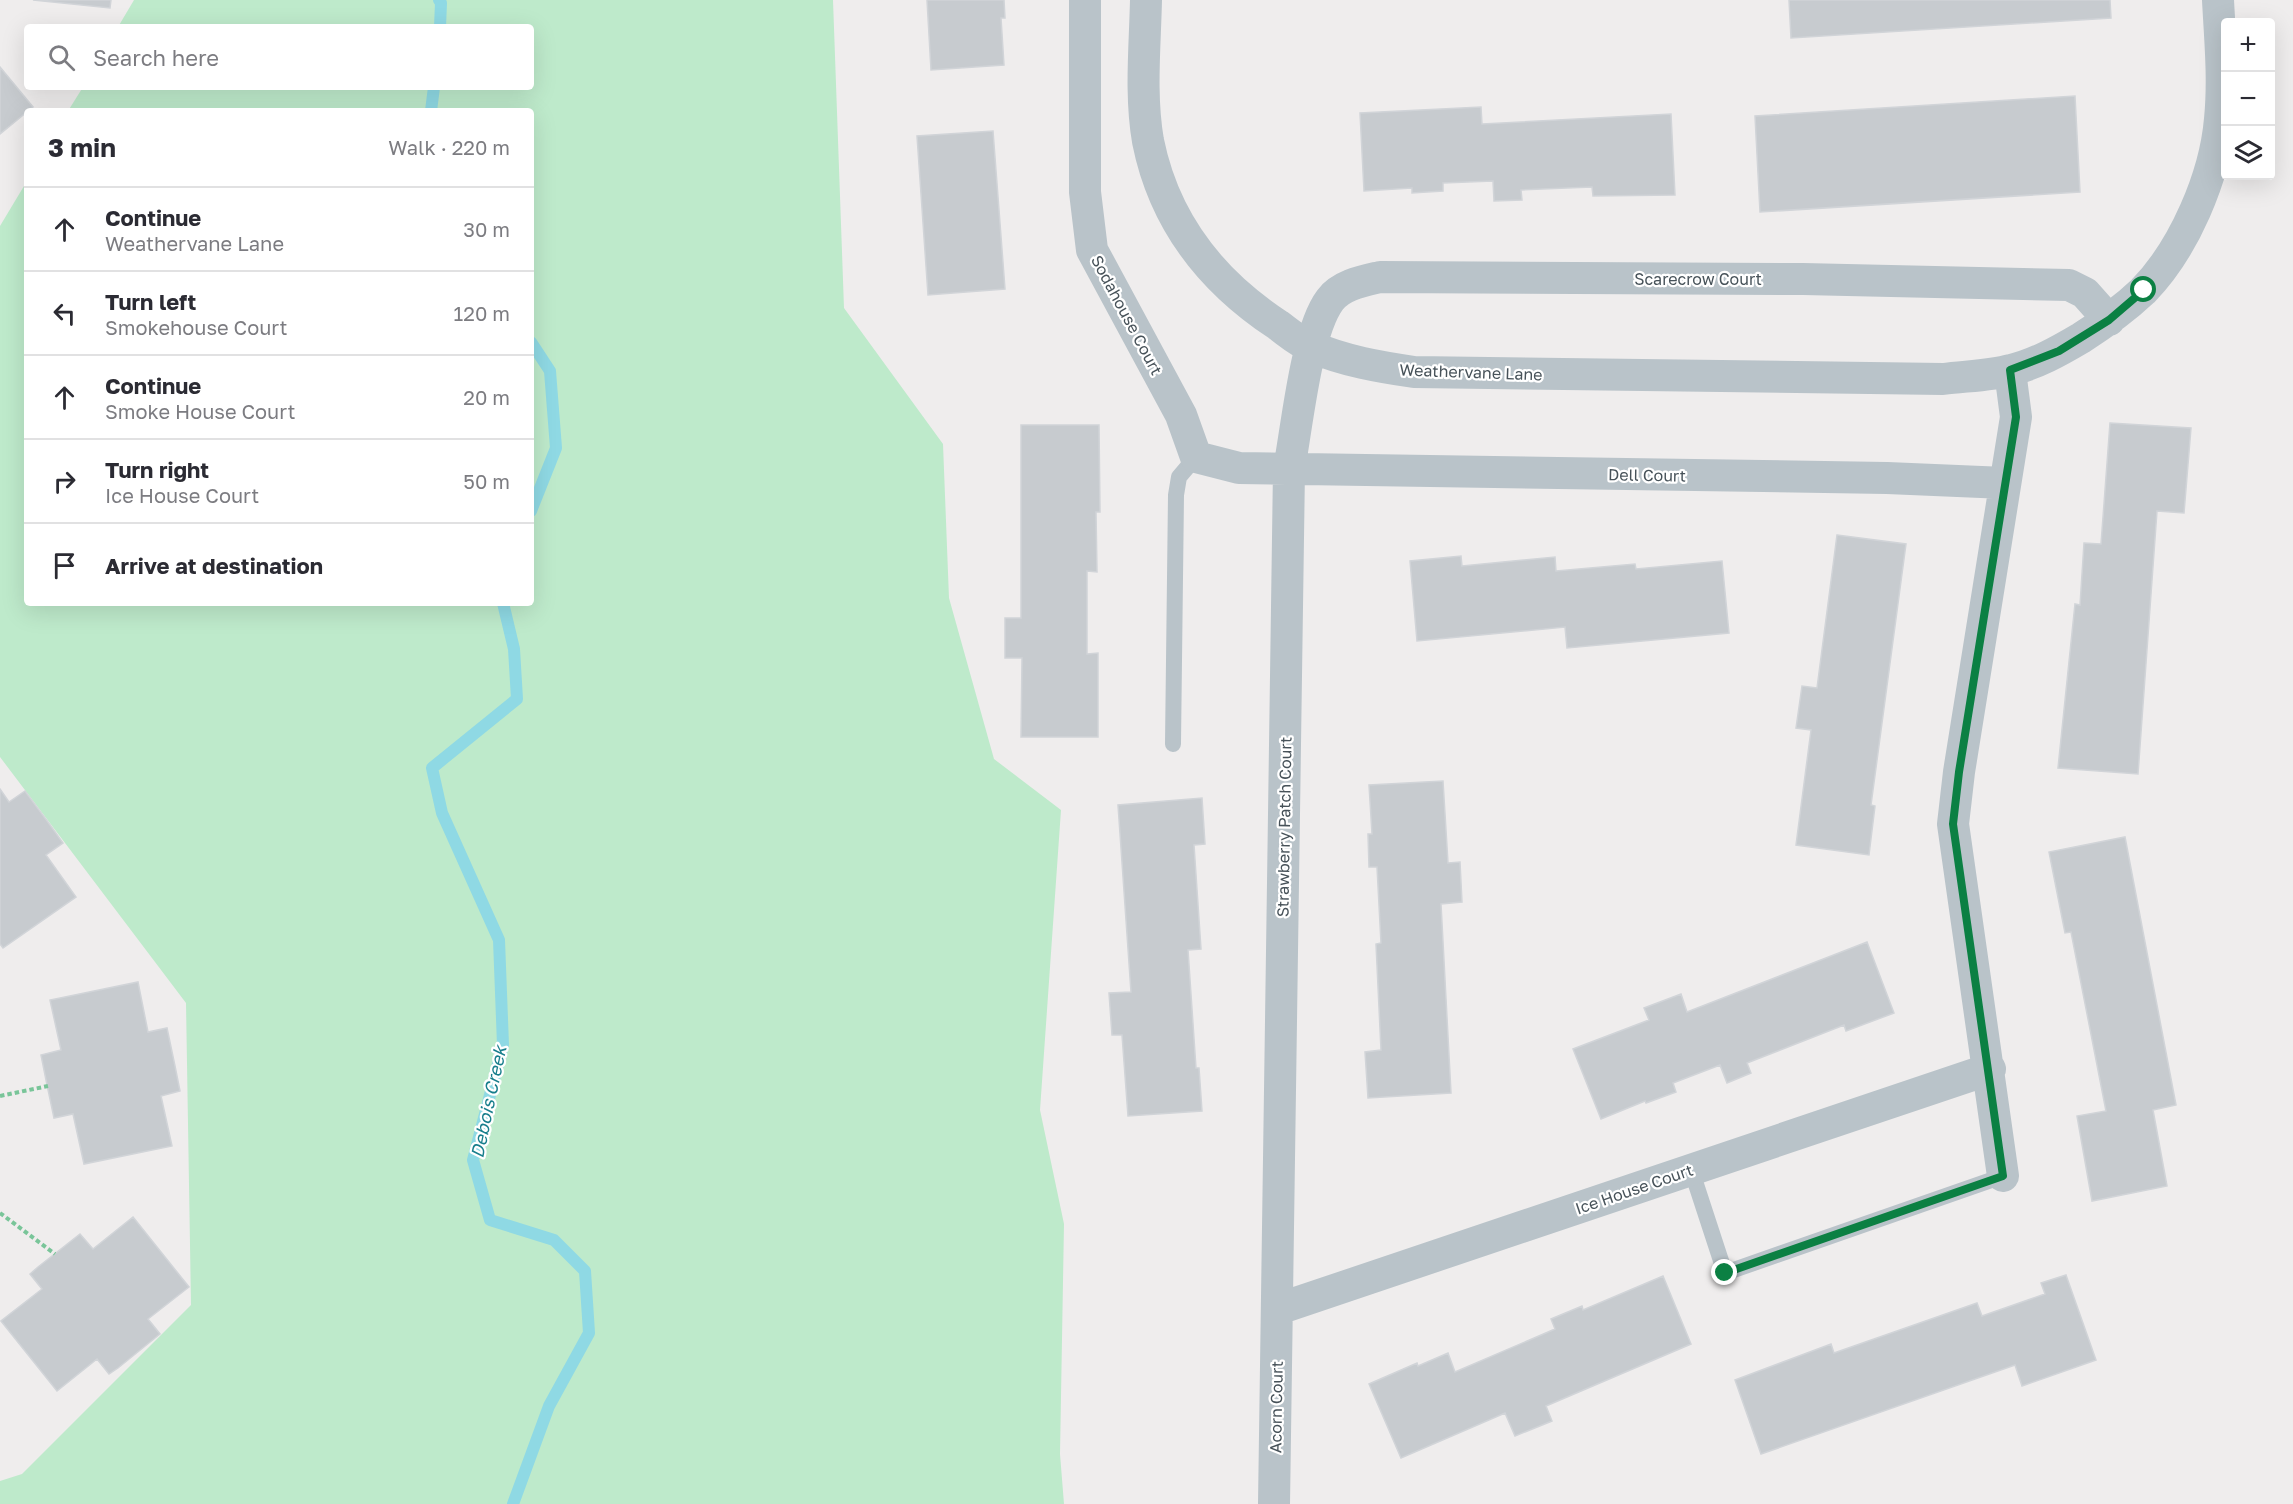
<!DOCTYPE html>
<meta charset="utf-8">
<style>
body{margin:0;font-family:"Golos Text",sans-serif;background:#f7f7f7;color:#2b2b33}
.controls{position:absolute;right:18px;top:18px;display:grid;overflow:hidden;border-radius:6px;box-shadow:0 6px 24px #0002}
.controls button{width:54px;height:54px;display:grid;place-items:center;padding:0;border:0;border-bottom:2px solid #e1e1e2;background:#fff;color:#2b2b33;font:30px sans-serif}
.stop{position:absolute;width:18px;height:18px;margin:-14px;border:4px solid #0b8043;border-radius:50%;background:#fff}
.stop.end{background:#0b8043;border-color:#fff;box-shadow:0 2px 6px #0008}
.list{margin:0;padding:0;list-style:none}
h2{display:flex;justify-content:space-between;align-items:center;height:78px;margin:0;padding:0 24px;font-size:26px}
h2 small{font-size:20px;font-weight:400;color:#7c7c81}
.list li{display:grid;grid-template-columns:39px 1fr auto;gap:18px;align-items:center;box-sizing:border-box;height:84px;padding:0 24px;border-top:2px solid #e1e1e2}
.list b{display:block;font-size:22px;white-space:nowrap}
.list p{margin:0;font-size:20px;white-space:nowrap;color:#7c7c81}
.list em{font-size:20px;font-style:normal;color:#7c7c81}
.icon{flex:none;width:33px;height:33px;fill:none;stroke:currentColor;stroke-width:2;stroke-linecap:round;stroke-linejoin:round}
.map{position:relative;flex:none;width:2293px;height:1504px;overflow:hidden}
.search{position:absolute;background:#fff;box-shadow:0 6px 24px #0002;left:24px;top:24px;width:510px;height:66px;display:flex;align-items:center;gap:15px;box-sizing:border-box;padding:0 21px;border-radius:6px;color:#7c7c81;font-size:22px}
.panel{position:absolute;background:#fff;box-shadow:0 6px 24px #0002;left:24px;top:108px;width:510px;height:498px;border-radius:6px}
.map>svg:first-child{display:block}
.green{fill:#beeacb}
.lines{fill:none;stroke-linecap:round;stroke-linejoin:round}
.stream{stroke:#8fd9e4;stroke-width:12}
.building{fill:#c7cbcf;stroke:#d1d4d8;stroke-width:1.5}
.path{stroke:#79c599;stroke-width:4;stroke-dasharray:4.5 3;stroke-linecap:butt}
.lane{stroke:#b9c3c9;stroke-width:16}
.street{stroke:#b9c3c9;stroke-width:32}
.route{stroke:#0b8043;stroke-width:8}
.labels{text-anchor:middle;stroke-width:4.5;stroke-linejoin:round;paint-order:stroke}
.street-label{font-size:16px;fill:#475259;stroke:#fff}
.water-label{font-size:18px;font-style:italic;fill:#177e8c;stroke:#fff}
</style>
<div class="map">
<svg width="2293" height="1504" viewBox="0 0 2293 1504">
<rect width="100%" height="100%" fill="#efeded"/>
<!-- green -->
<path class="green" d="M 134,0 L 833,0 L 844,308 L 943,444 L 949,598 L 994,759 L 1061,810 L 1040,1110 L 1064,1224 L 1060,1454 L 1064,1504 L 0,1504 L 0,1481 L 22,1474 L 191,1305 L 186,1003 L 0,757 L 0,226 L 27,181 L 27,603 L 531,603 L 531,111 L 68,111 L 83,87 L 531,87 L 531,27 L 118,27 Z"/>
<g class="lines">
<!-- stream -->
<path class="stream" d="M 439,0 L 441,3 L 440,27
M 431,111 L 434,87
M 531,342 L 550,371 L 556,448 L 531,511
M 503,603 L 514,649 L 517,699 L 432,768 L 442,813 L 499,940 L 503,1045 L 473,1160 L 490,1220 L 554,1240 L 585,1271 L 589,1333 L 549,1406 L 513,1504"/>
</g>
<!-- building -->
<path class="building" d="M 33,0 L 111,0 L 110,8 Z
M 927,0 L 1004,0 L 1005,18 L 1001,18 L 1004,65 L 931,70 Z
M 1789,0 L 2110,0 L 2111,18 L 1791,38 Z
M 0,67 L 33,107 L 0,134 Z
M 2075,96 L 2080,192 L 1760,212 L 1755,116 Z
M 1481,107 L 1482,124 L 1671,114 L 1675,195 L 1593,196 L 1592,187 L 1521,190 L 1522,200 L 1494,201 L 1493,181 L 1443,183 L 1443,191 L 1412,193 L 1412,188 L 1364,191 L 1360,113 Z
M 993,131 L 1005,289 L 928,295 L 917,136 Z
M 2110,423 L 2191,428 L 2184,513 L 2157,511 L 2138,774 L 2058,768 L 2075,604 L 2080,605 L 2084,543 L 2101,544 Z
M 1021,425 L 1099,425 L 1100,512 L 1096,512 L 1097,572 L 1087,571 L 1087,654 L 1098,653 L 1098,737 L 1021,737 L 1022,658 L 1005,658 L 1005,618 L 1021,618 Z
M 1837,535 L 1906,544 L 1871,805 L 1875,806 L 1869,855 L 1796,845 L 1811,730 L 1796,728 L 1802,686 L 1817,688 Z
M 1461,556 L 1462,566 L 1555,557 L 1556,571 L 1635,564 L 1636,569 L 1722,561 L 1729,633 L 1567,648 L 1565,627 L 1417,641 L 1410,561 Z
M 1443,781 L 1448,863 L 1460,862 L 1462,902 L 1441,904 L 1451,1093 L 1368,1098 L 1365,1052 L 1381,1050 L 1376,944 L 1381,943 L 1377,867 L 1369,867 L 1368,834 L 1372,834 L 1369,785 Z
M 0,789 L 9,802 L 25,791 L 48,822 L 63,843 L 46,855 L 76,897 L 3,948 L 0,944 Z
M 1202,798 L 1205,844 L 1194,845 L 1201,949 L 1188,950 L 1196,1068 L 1199,1068 L 1202,1111 L 1128,1116 L 1122,1035 L 1112,1035 L 1109,993 L 1131,992 L 1118,805 Z
M 2125,837 L 2176,1105 L 2153,1110 L 2167,1186 L 2092,1201 L 2077,1116 L 2106,1111 L 2071,932 L 2065,933 L 2049,852 Z
M 1867,942 L 1894,1013 L 1846,1031 L 1844,1025 L 1747,1063 L 1751,1073 L 1727,1083 L 1720,1065 L 1673,1083 L 1676,1092 L 1646,1103 L 1645,1101 L 1601,1119 L 1573,1049 L 1649,1020 L 1644,1008 L 1681,994 L 1687,1012 Z
M 138,982 L 148,1032 L 167,1028 L 175,1066 L 180,1091 L 161,1096 L 172,1146 L 84,1164 L 73,1114 L 54,1118 L 46,1080 L 41,1055 L 61,1050 L 50,1000 Z
M 133,1217 L 189,1287 L 148,1319 L 160,1334 L 118,1368 L 109,1374 L 97,1359 L 57,1391 L 1,1321 L 42,1289 L 30,1274 L 38,1267 L 80,1234 L 93,1249 Z
M 2066,1275 L 2096,1360 L 2022,1386 L 2015,1365 L 1761,1454 L 1735,1380 L 1831,1344 L 1834,1353 L 1977,1303 L 1982,1316 L 2045,1294 L 2041,1283 Z
M 1663,1276 L 1691,1344 L 1546,1406 L 1552,1421 L 1515,1436 L 1505,1413 L 1401,1458 L 1369,1384 L 1417,1363 L 1418,1366 L 1448,1353 L 1455,1372 L 1555,1329 L 1551,1319 L 1582,1306 L 1583,1310 Z"/>
<g class="lines">
<!-- path -->
<path class="path" d="M 0,1096 L 48,1086
M 0,1213 L 55,1254"/>
<!-- lane -->
<path class="lane" d="M 1173,744 L 1176,495 L 1179,477 L 1196,457
M 1691,1169 L 1725,1273 L 2003,1176"/>
<!-- street -->
<path class="street" d="M 1085,0 L 1085,192 L 1092,250 L 1181,415 L 1196,457 L 1239,468 L 1887,478 L 2005,483
M 1146,0 C 1145,46 1140,95 1148,141 C 1164,221 1211,281 1278,325 C 1289,333 1300,343 1312,347 C 1344,361 1380,367 1414,372 L 1943,379 C 1965,376 1990,376 2011,370 C 2036,364 2059,351 2081,338 C 2103,324 2124,309 2143,291 C 2184,249 2215,177 2220,119 C 2224,79 2220,39 2218,0
M 2003,1176 L 1953,824 L 1959,772 L 2016,417 L 2010,371
M 1278,1309 L 1990,1069
M 1274,1504 L 1289,469 C 1297,427 1306,332 1330,300 C 1341,285 1363,281 1380,277 L 1803,279 L 2069,285 L 2085,293 L 2109,320"/>
</g>
<g class="lines">
<!-- route -->
<path class="route" d="M 1725,1273 L 2003,1176 L 1953,824 L 1959,772 L 2016,417 L 2010,370 L 2059,351 L 2109,320 L 2144,290"/>
</g>
<g class="labels">
<!-- street labels -->
<g class="street-label">
<text x="1698" y="285">Scarecrow Court</text>
<text transform="translate(1127 315) rotate(62)" y="6">Sodahouse Court</text>
<text transform="translate(1471 372) rotate(2)" y="6">Weathervane Lane</text>
<text transform="translate(1647 475) rotate(1)" y="6">Dell Court</text>
<text transform="translate(1284 827) rotate(-89)" y="6">Strawberry Patch Court</text>
<text transform="translate(1634 1189) rotate(-19)" y="6">Ice House Court</text>
<text transform="translate(1276 1407) rotate(-89)" y="6">Acorn Court</text>
</g>
<!-- water labels -->
<g class="water-label">
<text transform="translate(489 1102) rotate(-78)" y="6">Debois Creek</text>
</g>
</g>
</svg>
<div class="controls">
<button>+</button>
<button>−</button>
<button><svg class="icon" aria-label="layers" viewBox="0 0 24 24"><path d="M12 4l9 5-9 5-9-5zM3 14l9 5 9-5"/></svg></button>
</div>
<div class="stop" style="left:2144px;top:290px"></div>
<div class="stop end" style="left:1725px;top:1273px"></div>
<div class="search"><svg class="icon" aria-label="search" viewBox="0 0 24 24"><circle cx="10" cy="10" r="6"/><path d="M15 15l6 6"/></svg>Search here</div>
<section class="panel">
<h2>3 min<small>Walk · 220 m</small></h2>
<ul class="list">
<li><svg class="icon" aria-label="ahead" viewBox="0 0 24 24"><path d="M12 20V5M6 11l6-6 6 6"/></svg><div><b>Continue</b><p>Weathervane Lane</p></div><em>30 m</em></li>
<li><svg class="icon" aria-label="left" viewBox="0 0 24 24"><path d="M17 20v-9H6M10 6l-5 5 5 5"/></svg><div><b>Turn left</b><p>Smokehouse Court</p></div><em>120 m</em></li>
<li><svg class="icon" aria-label="ahead" viewBox="0 0 24 24"><path d="M12 20V5M6 11l6-6 6 6"/></svg><div><b>Continue</b><p>Smoke House Court</p></div><em>20 m</em></li>
<li><svg class="icon" aria-label="right" viewBox="0 0 24 24"><path d="M7 20v-9h11M14 6l5 5-5 5"/></svg><div><b>Turn right</b><p>Ice House Court</p></div><em>50 m</em></li>
<li><svg class="icon" aria-label="arrive" viewBox="0 0 24 24"><path d="M6 21V4h12l-3 4 3 4H6"/></svg><div><b>Arrive at destination</b></div></li>
</ul>
</section>
</div>
